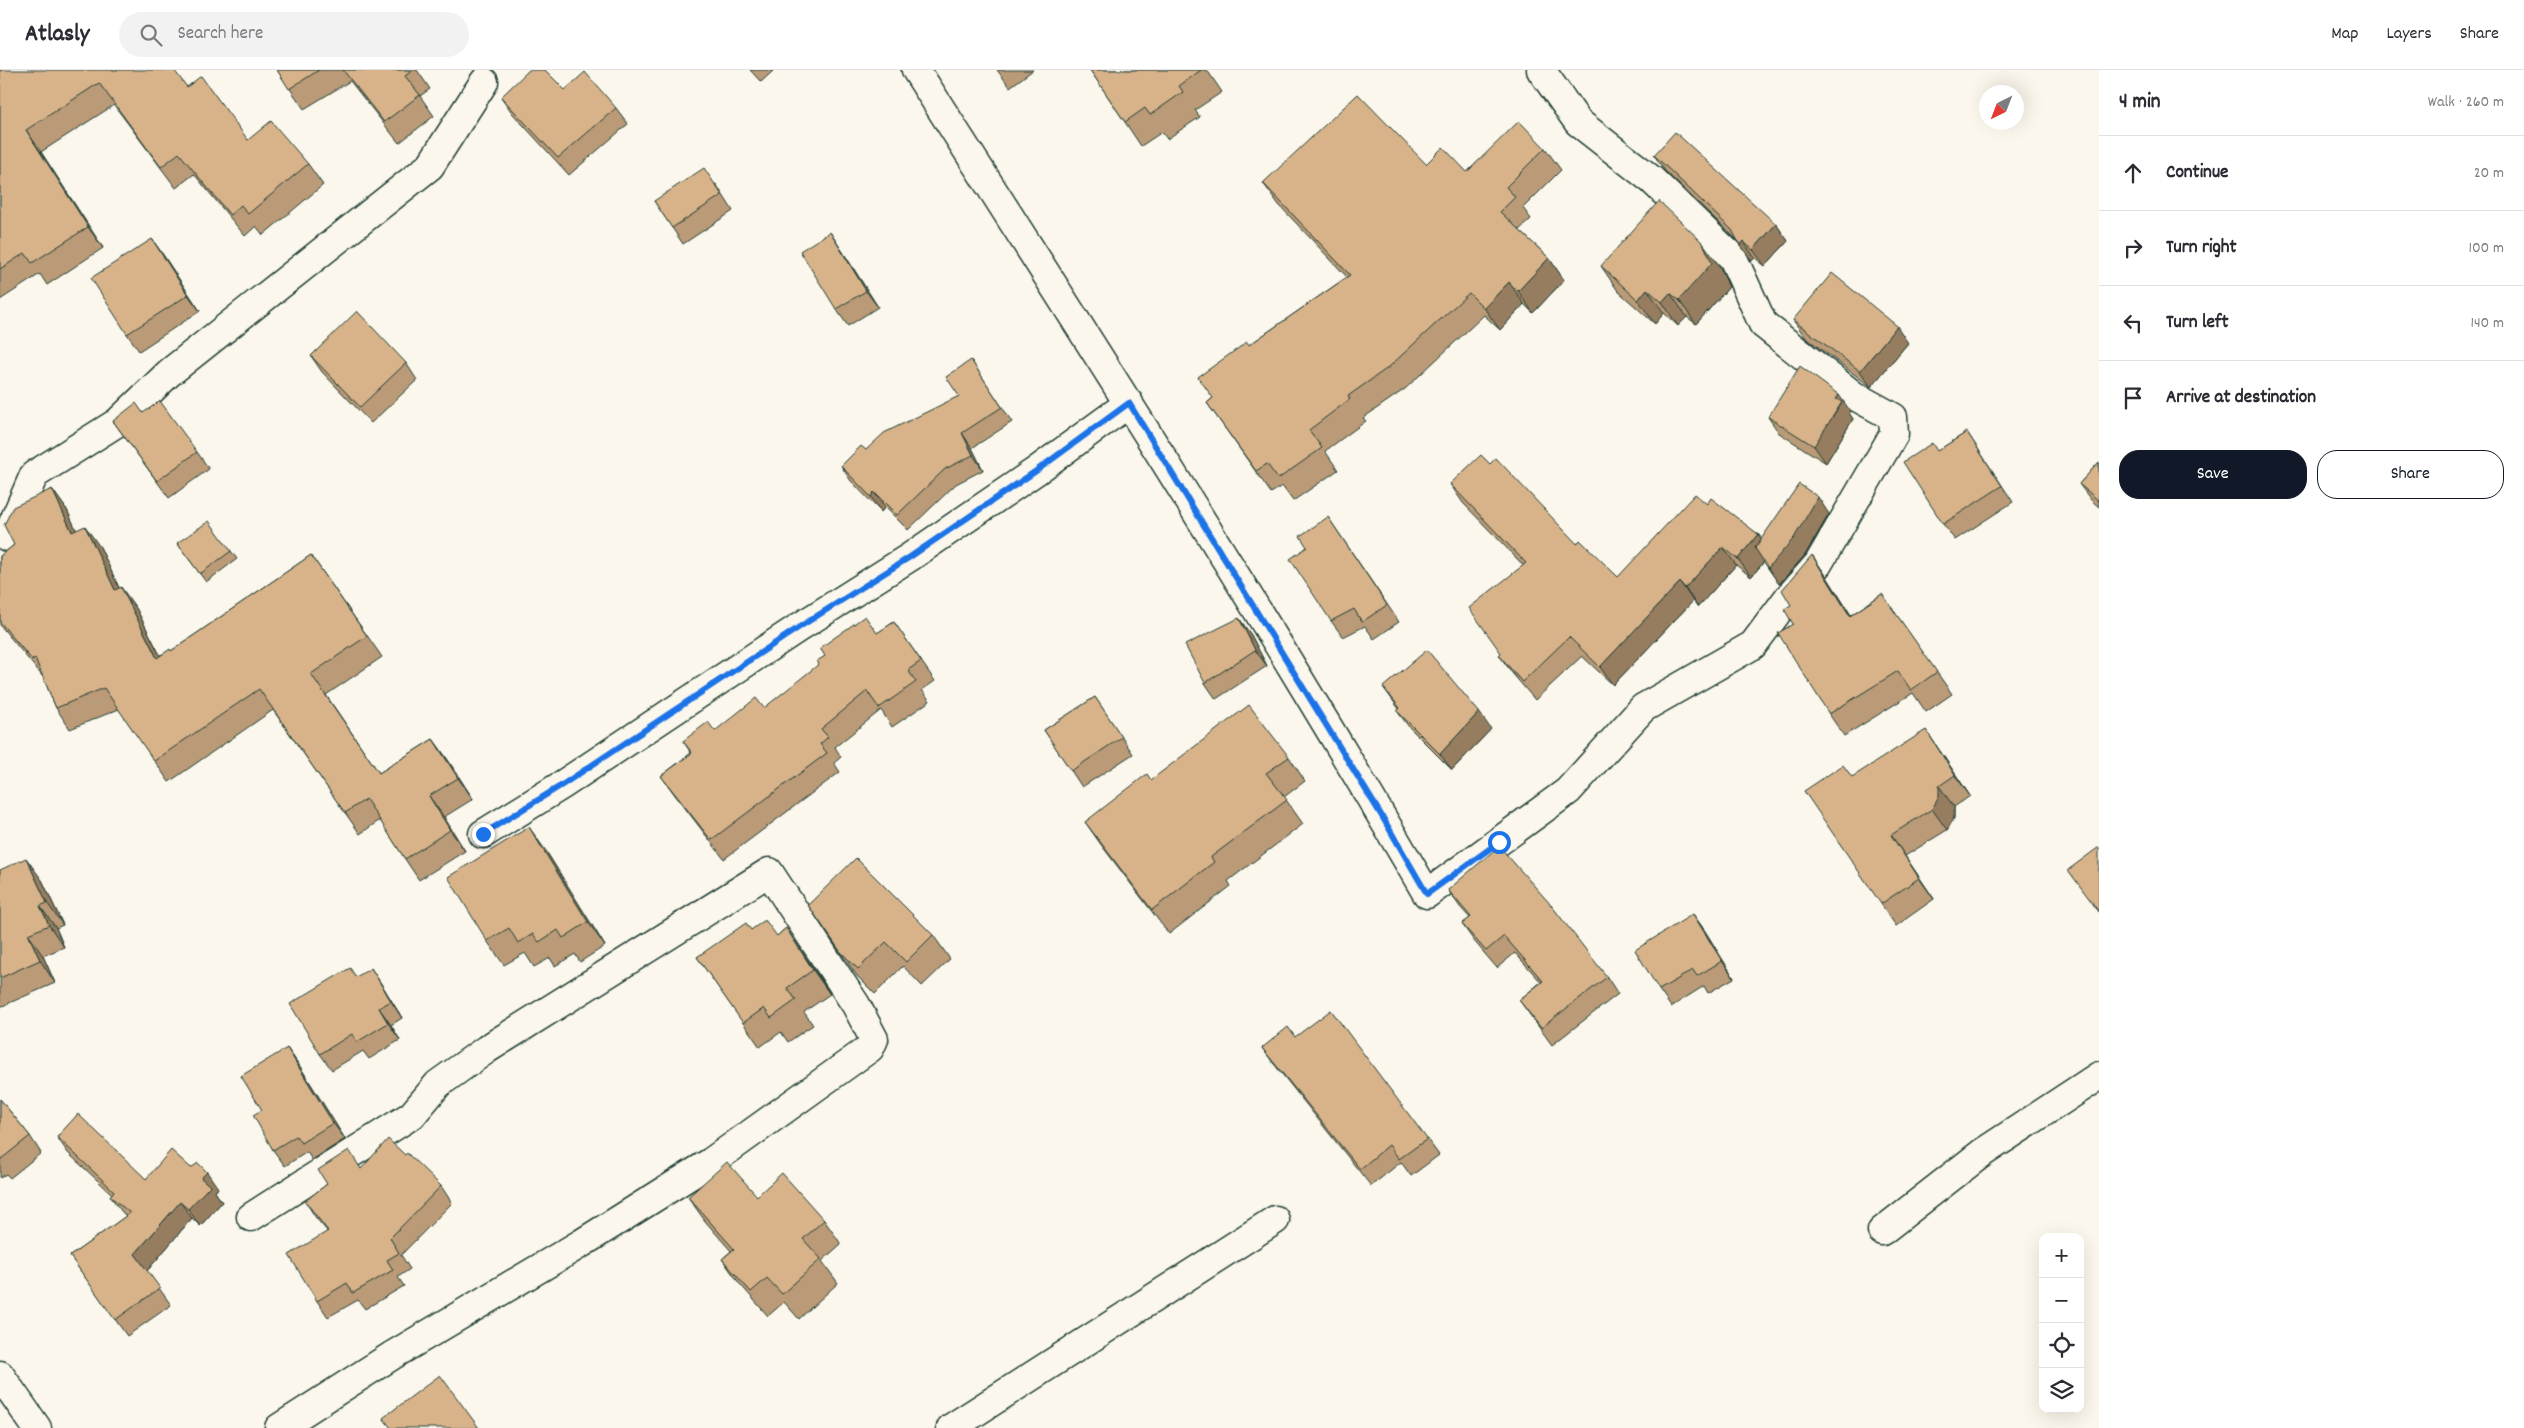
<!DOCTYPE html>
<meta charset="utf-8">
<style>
body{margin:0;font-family:Dekko,sans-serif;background:#f2f2f3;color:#2b2b33}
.controls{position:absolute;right:15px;bottom:15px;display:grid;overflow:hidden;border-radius:10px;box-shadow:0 5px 20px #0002}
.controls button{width:45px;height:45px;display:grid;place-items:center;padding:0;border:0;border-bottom:1px solid #e1e1e2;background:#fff;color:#2b2b33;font:25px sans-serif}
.compass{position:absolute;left:1979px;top:15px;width:45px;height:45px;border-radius:50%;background:#fff;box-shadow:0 5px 20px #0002;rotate:222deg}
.stop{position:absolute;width:15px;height:15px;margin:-11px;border:4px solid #1a73e8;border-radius:50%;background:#fff}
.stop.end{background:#1a73e8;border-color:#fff;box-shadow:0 1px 5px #0008}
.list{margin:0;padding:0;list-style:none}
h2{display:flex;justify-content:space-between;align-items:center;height:65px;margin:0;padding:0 20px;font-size:21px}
h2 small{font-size:16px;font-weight:400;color:#7c7c81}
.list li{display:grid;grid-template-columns:32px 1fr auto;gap:15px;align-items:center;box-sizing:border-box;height:75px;padding:0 20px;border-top:1px solid #e1e1e2}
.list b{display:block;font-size:19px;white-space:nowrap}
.list em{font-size:16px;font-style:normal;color:#7c7c81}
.actions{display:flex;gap:10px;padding:15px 20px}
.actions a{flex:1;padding:11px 0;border:1px solid #111827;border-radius:20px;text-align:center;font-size:18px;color:#111827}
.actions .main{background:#111827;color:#fff}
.icon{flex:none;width:28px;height:28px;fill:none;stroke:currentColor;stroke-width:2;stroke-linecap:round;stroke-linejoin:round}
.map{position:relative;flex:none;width:2099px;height:1358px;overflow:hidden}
header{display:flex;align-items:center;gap:30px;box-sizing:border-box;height:70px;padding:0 25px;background:#fff;border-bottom:1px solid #e1e1e2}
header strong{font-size:24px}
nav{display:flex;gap:28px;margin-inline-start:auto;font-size:18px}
.search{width:350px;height:45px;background:#f2f2f3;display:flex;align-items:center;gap:12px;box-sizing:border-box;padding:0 18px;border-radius:28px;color:#7c7c81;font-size:19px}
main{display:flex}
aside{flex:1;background:#fff}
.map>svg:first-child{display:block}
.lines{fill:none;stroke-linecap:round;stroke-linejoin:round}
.minor-casing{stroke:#1f3d34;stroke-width:31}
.minor{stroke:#fbf7ec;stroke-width:28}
.wall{fill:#ba9a77;stroke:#1f3d34}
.shaded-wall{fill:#977d61;stroke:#1f3d34}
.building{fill:#d8b38a;stroke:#1f3d34}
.route{stroke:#1a73e8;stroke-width:6}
</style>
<header>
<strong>Atlasly</strong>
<div class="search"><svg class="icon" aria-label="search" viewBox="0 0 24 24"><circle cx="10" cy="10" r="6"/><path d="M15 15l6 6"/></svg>Search here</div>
<nav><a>Map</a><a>Layers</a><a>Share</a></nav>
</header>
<main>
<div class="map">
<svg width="2099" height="1358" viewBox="0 0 2099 1358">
<rect width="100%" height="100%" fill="#fbf7ec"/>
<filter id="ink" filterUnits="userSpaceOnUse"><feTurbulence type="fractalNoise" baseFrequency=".02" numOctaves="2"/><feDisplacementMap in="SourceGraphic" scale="10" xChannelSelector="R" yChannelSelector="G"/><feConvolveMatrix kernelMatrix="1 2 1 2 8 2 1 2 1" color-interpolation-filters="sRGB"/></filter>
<g filter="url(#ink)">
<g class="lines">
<!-- minor casing -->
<g class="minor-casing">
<path id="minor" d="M 916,0 C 1090,272 1265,545 1427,824 L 1568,721 L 1643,638 L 1753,575 L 1788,528 L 1818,494 L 1894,364 L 1893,347 L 1853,325 L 1763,254 L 1733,188 L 1652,110 L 1578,52 L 1541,0
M 7,467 L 34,405 L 118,352 L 169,303 L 430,96 L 484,12
M 483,764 L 562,715 L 801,556 L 910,487 L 1036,401 L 1129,333
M 251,1147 L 412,1045 L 438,1014 L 487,979 L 769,802 L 856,935 L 874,969 L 870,978 L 711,1092 L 582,1173 L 393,1285 L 279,1358
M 1882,1161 L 1982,1083 L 2099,1006
M 0,1305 L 37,1358
M 951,1358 L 1275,1150"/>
</g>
<!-- minor -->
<use href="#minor" class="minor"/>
</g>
<!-- wall -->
<path class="wall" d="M 0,0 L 187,17 L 248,70 L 308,94 L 323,115 L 263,165 L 256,156 L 245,166 L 194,104 L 176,118 L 114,35 L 41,82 L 103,178 L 47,215 L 40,204 L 0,230 Z
M 277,0 L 417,0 L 430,19 L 420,26 L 434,46 L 399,73 L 350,11 L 304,39 Z
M 750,0 L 774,0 L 761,12 Z
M 997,0 L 1033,0 L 1010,17 Z
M 1090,0 L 1207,0 L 1222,22 L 1195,40 L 1200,47 L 1167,69 L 1162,62 L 1141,76 Z
M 565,20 L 616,38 L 628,54 L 569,105 L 513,44 L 501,27 Z
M 1545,78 L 1561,100 L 1523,138 L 1531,149 L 1519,160 L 1549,188 L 1564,210 L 1533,243 L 1524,234 L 1500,260 L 1484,245 L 1405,319 L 1363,348 L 1366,351 L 1325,381 L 1338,400 L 1293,431 L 1282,416 L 1271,423 L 1207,333 L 1213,328 L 1249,275 L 1347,207 L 1279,135 L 1263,113 L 1426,94 L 1467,102 Z
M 1654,85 L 1776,154 L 1788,171 L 1765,196 L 1755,188 L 1752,191 L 1738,171 L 1665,101 Z
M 716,114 L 733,141 L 683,174 L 654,131 Z
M 152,169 L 200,241 L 139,281 L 127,264 Z
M 841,179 L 878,237 L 848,256 L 836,239 Z
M 1601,196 L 1720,197 L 1729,217 L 1696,254 L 1687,247 L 1678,256 L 1664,243 L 1655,254 L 1618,221 Z
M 1793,250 L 1908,273 L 1871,317 L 1805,267 Z
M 311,286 L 406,293 L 417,310 L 371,353 L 322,302 Z
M 971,290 L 1012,352 L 972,378 L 983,400 L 956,414 L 908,460 L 885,437 L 881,442 L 851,411 L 841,396 L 959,326 Z
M 1851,342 L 1849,343 L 1853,349 L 1826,393 L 1779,363 L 1768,347 Z
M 143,343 L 197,382 L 209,399 L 169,428 L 113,351 Z
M 1967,362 L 2013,432 L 1955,470 L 1943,454 L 1937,381 Z
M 2099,392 L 2099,437 L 2091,430 L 2079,414 Z
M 1450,414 L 1577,474 L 1618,507 L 1707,434 L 1758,464 L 1762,469 L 1829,444 L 1805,485 L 1779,514 L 1764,492 L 1751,507 L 1736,495 L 1698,537 L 1693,531 L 1613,615 L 1582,586 L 1535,630 L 1512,603 L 1499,585 L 1501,583 L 1523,495 L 1463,433 Z
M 52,419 L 67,440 L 76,460 L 100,477 L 119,518 L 136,538 L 160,585 L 171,581 L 311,485 L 382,587 L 326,625 L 379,703 L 433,669 L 448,690 L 473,729 L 444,747 L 465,781 L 419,810 L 405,789 L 380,750 L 360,764 L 273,640 L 169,712 L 119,639 L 70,659 L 56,638 L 43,607 L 0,555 L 0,486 L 14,475 Z
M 1328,447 L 1399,552 L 1374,569 L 1365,556 L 1343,567 L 1331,551 L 1307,477 Z
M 177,473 L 231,481 L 237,489 L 206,512 Z
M 1812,485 L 1827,507 L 1851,545 L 1882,524 L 1952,624 L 1926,642 L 1913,623 L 1844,666 L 1829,644 L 1793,554 L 1791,535 Z
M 1239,548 L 1251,565 L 1267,596 L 1216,629 L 1205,613 Z
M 894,552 L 935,611 L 922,620 L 930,631 L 892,657 L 881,640 L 835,677 L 841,687 L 834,693 L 840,702 L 724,789 L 675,725 L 661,706 L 691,683 L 683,671 L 715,661 L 764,638 Z
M 1383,617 L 1491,659 L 1452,700 L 1409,657 L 1397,641 L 1399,639 Z
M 1095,627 L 1133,684 L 1082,717 L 1044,660 Z
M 1940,681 L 1970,726 L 1954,737 L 1954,748 L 1947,760 L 1905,786 L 1934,829 L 1896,856 L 1881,834 L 1852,707 Z
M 1289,687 L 1305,711 L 1284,727 L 1303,754 L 1228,811 L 1231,816 L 1169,864 L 1102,776 L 1085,752 L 1151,710 Z
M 546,781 L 605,876 L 580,892 L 575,884 L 555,896 L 550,888 L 534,897 L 525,883 L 504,895 L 487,871 Z
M 0,800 L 42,810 L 63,855 L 56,858 L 64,877 L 43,886 L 55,913 L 0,937 Z
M 1448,820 L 1607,907 L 1618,924 L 1552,975 L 1519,930 L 1541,912 L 1515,883 L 1497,898 L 1474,871 L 1462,854 L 1470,848 L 1460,837 Z
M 808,835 L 933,865 L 950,889 L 922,916 L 903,896 L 875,924 L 857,906 Z
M 1693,844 L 1705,861 L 1734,908 L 1708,923 L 1704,916 L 1671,937 L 1659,920 Z
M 786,858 L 830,924 L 804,942 L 813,955 L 788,972 L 781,962 L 760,977 L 697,887 L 751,860 L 777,866 Z
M 357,907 L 382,915 L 402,948 L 391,955 L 400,970 L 369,989 L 363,981 L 332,1000 L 320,984 Z
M 1295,967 L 1427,1069 L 1439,1085 L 1411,1106 L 1401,1092 L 1371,1116 L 1274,994 L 1262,978 Z
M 287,978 L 299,995 L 345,1069 L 312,1090 L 307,1082 L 285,1096 L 273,1080 L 262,1040 Z
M 0,1029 L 30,1066 L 41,1083 L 10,1108 L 6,1104 L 0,1108 Z
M 57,1067 L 146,1109 L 191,1098 L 218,1118 L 215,1122 L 222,1132 L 200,1156 L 192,1148 L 147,1201 L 171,1235 L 127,1266 L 70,1186 L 126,1146 L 122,1142 L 110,1126 L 112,1124 L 68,1083 Z
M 362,1098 L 441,1116 L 452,1133 L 401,1185 L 410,1199 L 398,1207 L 404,1216 L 365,1239 L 358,1230 L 328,1247 L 317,1231 L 327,1161 L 316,1148 L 305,1131 L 327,1114 Z
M 757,1126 L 824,1150 L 841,1174 L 822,1191 L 838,1213 L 799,1249 L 784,1232 L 768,1246 L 739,1213 L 722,1189 L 731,1181 L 705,1151 L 688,1127 Z"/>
<!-- shaded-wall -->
<path class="shaded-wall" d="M 26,60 L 41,82 L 103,178 L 88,157 Z
M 1776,154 L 1788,171 L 1765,196 L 1753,180 Z
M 830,162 L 841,179 L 878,237 L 866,221 Z
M 152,169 L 164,186 L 200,241 L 188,225 Z
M 1743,171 L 1755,188 L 1752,191 L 1740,175 Z
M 1703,173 L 1720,197 L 1729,217 L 1696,254 L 1679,230 Z
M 1549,188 L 1564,210 L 1533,243 L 1518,221 Z
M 1509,212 L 1524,234 L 1500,260 L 1484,238 Z
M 1647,219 L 1664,243 L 1655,254 L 1638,230 Z
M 1670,223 L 1687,247 L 1678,256 L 1662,232 Z
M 1897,256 L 1908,273 L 1871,317 L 1860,301 Z
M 1839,325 L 1851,342 L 1849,343 L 1853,349 L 1826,393 L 1814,376 L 1836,329 Z
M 962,363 L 972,378 L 983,400 L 973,385 Z
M 52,419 L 67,440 L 87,483 L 72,462 Z
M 874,422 L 885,437 L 881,442 L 871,427 Z
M 1818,427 L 1829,444 L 1805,485 L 1779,514 L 1768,498 Z
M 85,456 L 100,477 L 130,541 L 115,520 Z
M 1758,464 L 1771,483 L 1751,507 L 1738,489 Z
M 1723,477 L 1736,495 L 1698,537 L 1685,518 Z
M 1812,485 L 1827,507 L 1865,568 L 1850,546 Z
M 1680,512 L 1693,531 L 1613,615 L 1600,597 Z
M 121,517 L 136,538 L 172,609 L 157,588 Z
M 1239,548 L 1251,565 L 1267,596 L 1255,580 Z
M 1479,642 L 1491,659 L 1452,700 L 1440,684 Z
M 1926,660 L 1970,726 L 1955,705 Z
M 433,669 L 448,690 L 473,729 L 458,708 Z
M 1939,716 L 1954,737 L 1954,748 L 1947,760 L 1932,739 Z
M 429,726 L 444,747 L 465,781 L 450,760 Z
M 529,757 L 546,781 L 605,876 L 588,852 Z
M 1891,765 L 1905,786 L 1934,829 L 1919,808 Z
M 26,788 L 42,810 L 63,855 L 47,833 Z
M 40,836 L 56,858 L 64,877 L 49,855 Z
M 1693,844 L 1705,861 L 1734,908 L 1722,891 Z
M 786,858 L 830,924 L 813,900 Z
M 28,864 L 43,886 L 55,913 L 40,890 Z
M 371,898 L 382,915 L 402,948 L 391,931 Z
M 379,938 L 391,955 L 400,970 L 388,953 Z
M 287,978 L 299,995 L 345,1069 L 333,1053 Z
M 207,1102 L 218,1118 L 215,1122 L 222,1132 L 200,1156 L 188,1139 L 201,1108 Z
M 180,1132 L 192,1148 L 147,1201 L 135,1184 Z"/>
<!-- building -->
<path class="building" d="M 0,0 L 174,0 L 187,17 L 201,6 L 248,70 L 271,51 L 308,94 L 248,144 L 241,135 L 230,145 L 179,83 L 161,97 L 99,13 L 26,60 L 88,157 L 32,193 L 25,183 L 0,199 Z
M 277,0 L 319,0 L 289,19 Z
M 343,0 L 413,0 L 405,6 L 420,25 L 384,52 Z
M 529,0 L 545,0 L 565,20 L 585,2 L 616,38 L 558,88 L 501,27 Z
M 1090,0 L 1201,0 L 1179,16 L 1183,22 L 1150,45 L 1145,38 L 1125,52 Z
M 1358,24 L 1426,94 L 1443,77 L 1467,102 L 1519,51 L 1545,78 L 1506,117 L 1515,127 L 1500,142 L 1549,188 L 1518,221 L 1509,212 L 1484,238 L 1469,223 L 1389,297 L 1348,326 L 1350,329 L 1309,360 L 1322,378 L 1278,409 L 1267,394 L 1256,401 L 1207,333 L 1213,328 L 1198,307 L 1247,272 L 1249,275 L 1350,205 L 1263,113 Z
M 1675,62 L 1776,154 L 1753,180 L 1743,171 L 1740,175 L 1732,160 L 1654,85 Z
M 704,98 L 722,125 L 672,158 L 654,131 Z
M 1659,131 L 1703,173 L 1712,193 L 1679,230 L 1670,223 L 1662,232 L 1647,219 L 1638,230 L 1601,196 Z
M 830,162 L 866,221 L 836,239 L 800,181 Z
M 152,169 L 188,225 L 127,264 L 91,208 Z
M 1832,203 L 1897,256 L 1860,301 L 1793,250 Z
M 357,241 L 406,293 L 360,337 L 311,286 Z
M 971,290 L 1002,337 L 962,363 L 973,385 L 945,399 L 897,445 L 874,422 L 871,427 L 841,396 L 861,376 L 866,380 L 884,363 L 959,326 L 946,307 Z
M 1800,296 L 1839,325 L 1836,329 L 1842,332 L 1814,376 L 1768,347 Z
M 160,331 L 197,382 L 157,411 L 113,351 L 136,333 L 143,343 Z
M 1967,362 L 2002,416 L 1943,454 L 1903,392 L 1932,373 L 1937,381 Z
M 1481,385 L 1490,394 L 1496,388 L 1577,474 L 1580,470 L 1618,507 L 1695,424 L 1707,434 L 1711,428 L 1758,464 L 1738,489 L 1723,477 L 1685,518 L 1680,512 L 1600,597 L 1569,567 L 1522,612 L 1499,585 L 1501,583 L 1469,538 L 1526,493 L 1450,414 Z
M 2099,392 L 2099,431 L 2079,414 Z
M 1799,414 L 1818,427 L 1794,468 L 1768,498 L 1755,478 Z
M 52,419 L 72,462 L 85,456 L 115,520 L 121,517 L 157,588 L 170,579 L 171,581 L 311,485 L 367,566 L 311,604 L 379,703 L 433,669 L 458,708 L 429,726 L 450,760 L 405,789 L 366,729 L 345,743 L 259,619 L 154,691 L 104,618 L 56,638 L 35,588 L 32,590 L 0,552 L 0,486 L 14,475 L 4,455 L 13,437 Z
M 1328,447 L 1387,535 L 1362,552 L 1354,539 L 1331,551 L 1290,489 L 1307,477 L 1300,466 Z
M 209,451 L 231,481 L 200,504 L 177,473 Z
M 1812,485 L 1850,546 L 1882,524 L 1937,602 L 1911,620 L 1898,601 L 1829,644 L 1778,563 L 1793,554 L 1784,539 L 1791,535 L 1782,520 Z
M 865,546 L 877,563 L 894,552 L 921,591 L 908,600 L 916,612 L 879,638 L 867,621 L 821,659 L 828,667 L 820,674 L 827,683 L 711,770 L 661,706 L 692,683 L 683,671 L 708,652 L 715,661 L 756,628 L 764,638 L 819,594 L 817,591 L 825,586 L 820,578 Z
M 1239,548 L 1255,580 L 1205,613 L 1185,575 Z
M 1427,580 L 1479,642 L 1440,684 L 1397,641 L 1400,638 L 1383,617 Z
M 1095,627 L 1122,667 L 1071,701 L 1044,660 Z
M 1249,635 L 1289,687 L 1266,703 L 1287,730 L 1211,787 L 1214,792 L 1152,840 L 1085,752 L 1147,704 L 1151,710 Z
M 1926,660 L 1955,705 L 1939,716 L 1939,727 L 1932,739 L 1891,765 L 1919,808 L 1881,834 L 1804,721 L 1843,695 L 1852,707 Z
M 529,757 L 588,852 L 563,868 L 558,860 L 539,872 L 533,864 L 518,873 L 509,858 L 487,871 L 448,807 Z
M 1499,776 L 1551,835 L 1607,907 L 1541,958 L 1519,930 L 1543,911 L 1504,866 L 1486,881 L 1462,854 L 1471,847 L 1448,820 Z
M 2099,777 L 2099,842 L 2068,800 Z
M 26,788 L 47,833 L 40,836 L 49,855 L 28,864 L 40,890 L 0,908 L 0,800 Z
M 856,788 L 933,865 L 906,892 L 886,872 L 858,899 L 840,881 L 808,835 Z
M 1693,844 L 1722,891 L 1697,906 L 1693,900 L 1659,920 L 1635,880 Z
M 765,850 L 777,866 L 786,858 L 813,900 L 787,918 L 796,930 L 771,948 L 764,938 L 743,953 L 697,887 L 746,853 L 751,860 Z
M 350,898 L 356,907 L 371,898 L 391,931 L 379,938 L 388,953 L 357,972 L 352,964 L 320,984 L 290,934 Z
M 1331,940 L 1427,1069 L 1399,1089 L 1389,1075 L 1360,1099 L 1262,978 L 1288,957 L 1295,967 Z
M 287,978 L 333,1053 L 301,1073 L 296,1066 L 273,1080 L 253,1045 L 262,1040 L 241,1006 Z
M 0,1029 L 30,1066 L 0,1090 Z
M 78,1044 L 146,1109 L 171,1080 L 191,1098 L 198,1093 L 207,1102 L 201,1108 L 210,1116 L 188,1139 L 180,1132 L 135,1184 L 160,1218 L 115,1250 L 70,1186 L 130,1143 L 110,1126 L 114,1121 L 57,1067 Z
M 388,1069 L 405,1085 L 407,1083 L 441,1116 L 390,1168 L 399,1183 L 387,1190 L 393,1200 L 353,1223 L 347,1213 L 317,1231 L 289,1185 L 328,1161 L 305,1131 L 327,1114 L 318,1100 L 349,1080 L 361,1099 Z
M 727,1092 L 757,1126 L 782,1103 L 824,1150 L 803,1169 L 821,1189 L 782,1224 L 767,1208 L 751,1222 L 722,1189 L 734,1179 L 688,1127 Z
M 440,1305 L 479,1358 L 391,1358 L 383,1348 Z"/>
</g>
<g class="lines" filter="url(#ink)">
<!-- route -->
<path class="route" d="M 483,764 L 562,715 L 801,556 L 910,487 L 1036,401 L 1129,333 L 1383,748 L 1427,824 L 1499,772"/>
</g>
</svg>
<div class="controls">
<button>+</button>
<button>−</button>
<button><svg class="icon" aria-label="locate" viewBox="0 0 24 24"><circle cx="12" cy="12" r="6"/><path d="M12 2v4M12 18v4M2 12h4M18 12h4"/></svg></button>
<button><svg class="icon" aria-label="layers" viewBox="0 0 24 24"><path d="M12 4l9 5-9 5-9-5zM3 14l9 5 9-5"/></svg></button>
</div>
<svg class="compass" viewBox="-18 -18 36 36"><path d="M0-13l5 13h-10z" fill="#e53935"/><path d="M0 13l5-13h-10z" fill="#7c7c81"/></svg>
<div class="stop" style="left:1499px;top:772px"></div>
<div class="stop end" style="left:483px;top:764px"></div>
</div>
<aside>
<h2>4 min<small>Walk · 260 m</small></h2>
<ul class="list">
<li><svg class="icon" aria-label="ahead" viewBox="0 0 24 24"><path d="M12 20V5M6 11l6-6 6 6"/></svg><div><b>Continue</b></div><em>20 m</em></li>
<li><svg class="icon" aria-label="right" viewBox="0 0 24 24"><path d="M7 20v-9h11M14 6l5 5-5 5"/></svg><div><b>Turn right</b></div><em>100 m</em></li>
<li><svg class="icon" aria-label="left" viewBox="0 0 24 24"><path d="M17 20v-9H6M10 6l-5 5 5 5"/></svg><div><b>Turn left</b></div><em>140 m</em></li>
<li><svg class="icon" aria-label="arrive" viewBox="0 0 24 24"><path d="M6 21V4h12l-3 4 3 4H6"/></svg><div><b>Arrive at destination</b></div></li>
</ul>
<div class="actions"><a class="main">Save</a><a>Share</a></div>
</aside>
</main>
